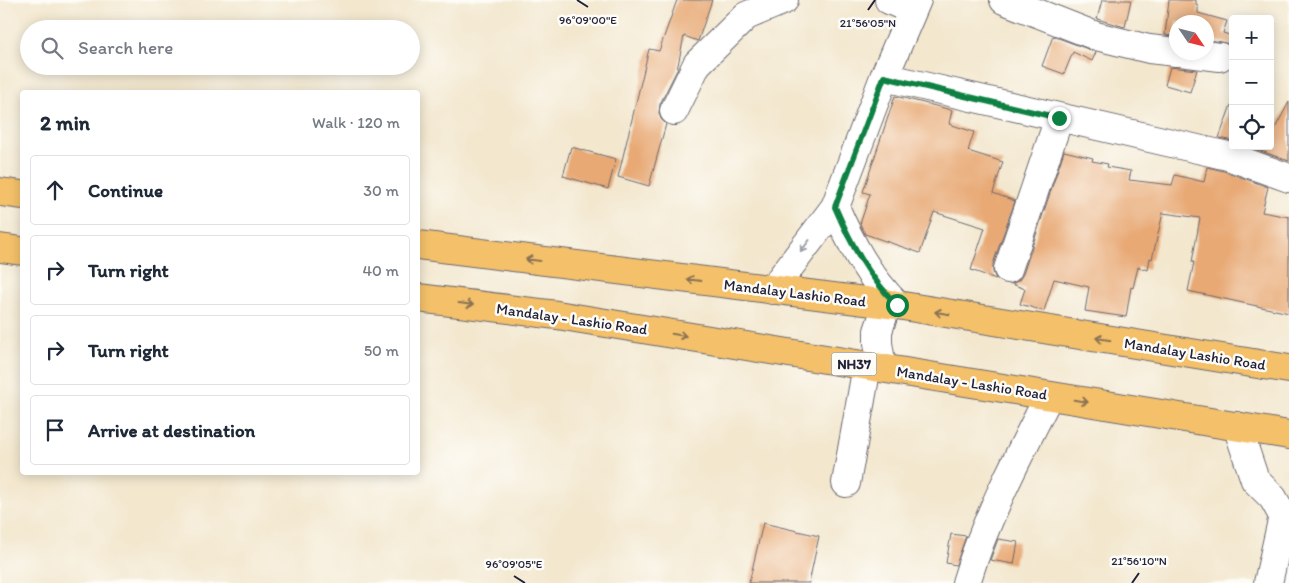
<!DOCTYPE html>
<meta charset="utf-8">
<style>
body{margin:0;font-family:Itim,sans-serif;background:#f2f2f3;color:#1f2937}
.controls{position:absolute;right:15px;top:15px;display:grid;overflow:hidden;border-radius:5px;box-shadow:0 2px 12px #0003}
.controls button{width:45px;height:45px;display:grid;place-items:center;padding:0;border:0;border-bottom:1px solid #e0e1e3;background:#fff;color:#1f2937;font:25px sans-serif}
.compass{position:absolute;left:1169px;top:15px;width:45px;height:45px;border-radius:50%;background:#fff;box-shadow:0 2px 12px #0003;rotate:125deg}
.stop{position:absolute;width:15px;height:15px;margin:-11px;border:4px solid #0b8043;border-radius:50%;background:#fff}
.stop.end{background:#0b8043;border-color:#fff;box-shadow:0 1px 5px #0008}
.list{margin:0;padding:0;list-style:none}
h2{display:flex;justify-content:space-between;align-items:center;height:65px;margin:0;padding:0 20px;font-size:21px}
h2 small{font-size:16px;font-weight:400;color:#747a83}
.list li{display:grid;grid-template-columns:32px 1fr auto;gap:15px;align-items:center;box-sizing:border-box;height:70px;margin:0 10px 10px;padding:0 10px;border:1px solid #e0e1e3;border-radius:5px}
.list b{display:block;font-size:19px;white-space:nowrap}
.list em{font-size:16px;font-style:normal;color:#747a83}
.icon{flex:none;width:28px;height:28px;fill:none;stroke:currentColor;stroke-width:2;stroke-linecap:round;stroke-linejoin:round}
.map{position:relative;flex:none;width:1289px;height:583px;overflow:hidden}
.search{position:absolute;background:#fff;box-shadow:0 2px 12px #0003;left:20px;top:20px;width:400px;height:55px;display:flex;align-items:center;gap:12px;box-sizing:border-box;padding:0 18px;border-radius:28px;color:#747a83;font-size:19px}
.panel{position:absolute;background:#fff;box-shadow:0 2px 12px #0003;left:20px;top:90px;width:400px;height:385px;border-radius:5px}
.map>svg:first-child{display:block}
.building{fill:#e8a974}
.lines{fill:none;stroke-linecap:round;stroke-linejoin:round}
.minor-casing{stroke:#6b676e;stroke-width:30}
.trunk-casing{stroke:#6b676e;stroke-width:30}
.minor{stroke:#fff;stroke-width:28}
.trunk{stroke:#f4c16b;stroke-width:28}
.oneway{stroke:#9c9ca7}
.oneway2{stroke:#8b7253}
.route{stroke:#0b8043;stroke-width:6}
.ticks{fill:none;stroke:#22223b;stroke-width:2}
.labels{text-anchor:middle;stroke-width:5;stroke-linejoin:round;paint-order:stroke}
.shield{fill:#fdfcf7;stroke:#646373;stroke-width:1}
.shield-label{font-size:14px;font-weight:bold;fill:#22223b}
.street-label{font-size:15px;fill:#22223b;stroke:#fdfcf7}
.ticks-label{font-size:12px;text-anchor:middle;fill:#22223b;stroke:#fdfcf7;stroke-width:5;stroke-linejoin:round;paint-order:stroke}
</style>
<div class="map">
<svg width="1289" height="583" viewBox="0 0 1289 583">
<rect width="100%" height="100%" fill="#fdfcf7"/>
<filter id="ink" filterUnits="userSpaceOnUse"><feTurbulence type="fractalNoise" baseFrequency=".02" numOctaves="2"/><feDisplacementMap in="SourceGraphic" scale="10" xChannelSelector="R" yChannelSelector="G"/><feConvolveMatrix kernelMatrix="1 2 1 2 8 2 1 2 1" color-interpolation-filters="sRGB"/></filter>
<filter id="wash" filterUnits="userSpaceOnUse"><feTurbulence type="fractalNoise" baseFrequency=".0096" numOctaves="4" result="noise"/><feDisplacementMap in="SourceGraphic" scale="20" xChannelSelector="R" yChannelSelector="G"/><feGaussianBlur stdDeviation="1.12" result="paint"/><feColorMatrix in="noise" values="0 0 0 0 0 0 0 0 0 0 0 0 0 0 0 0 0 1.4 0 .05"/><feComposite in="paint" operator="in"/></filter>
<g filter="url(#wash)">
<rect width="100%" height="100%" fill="#f3e7ce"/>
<g id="blocks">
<!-- building -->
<path class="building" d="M 677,0 L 712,0 L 698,41 L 684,36 L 677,70 L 660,104 L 659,113 L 661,119 L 666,124 L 649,186 L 618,177 L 649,49 L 659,51 Z
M 1102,0 L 1131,0 L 1125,27 L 1097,19 Z
M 1169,0 L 1196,0 L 1196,4 L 1198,5 L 1198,13 L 1227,21 L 1223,33 L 1233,36 L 1233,49 L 1229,44 L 1222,42 L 1206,40 L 1206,22 L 1176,22 L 1176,36 L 1165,35 Z
M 1053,36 L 1096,52 L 1092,61 L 1073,52 L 1064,74 L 1042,66 Z
M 1170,67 L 1197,70 L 1190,92 L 1165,85 Z
M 895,96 L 952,110 L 949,124 L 974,132 L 968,151 L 1003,162 L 993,193 L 1015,201 L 993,264 L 993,272 L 996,279 L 971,270 L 985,228 L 934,212 L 920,253 L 865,234 L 860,224 L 870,194 L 863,192 Z
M 1289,102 L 1289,161 L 1247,146 L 1270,146 L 1270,138 Z
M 1231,105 L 1233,105 L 1233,141 L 1219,138 Z
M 571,147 L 616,159 L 608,189 L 563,176 Z
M 1064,151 L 1093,158 L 1092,161 L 1108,164 L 1107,167 L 1131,171 L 1129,180 L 1172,185 L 1175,175 L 1204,182 L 1207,167 L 1224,171 L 1268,187 L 1262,212 L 1289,217 L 1289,313 L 1188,291 L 1194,262 L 1192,262 L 1200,218 L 1163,213 L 1152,259 L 1150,258 L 1148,270 L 1138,267 L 1133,288 L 1131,287 L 1126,317 L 1085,311 L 1089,287 L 1054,279 L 1044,311 L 1020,304 L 1025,289 L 1012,284 L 1019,280 L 1023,274 Z
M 763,523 L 819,536 L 809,583 L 749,583 Z
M 951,534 L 966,536 L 956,565 L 946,563 Z
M 998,539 L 1018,542 L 1014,564 L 990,560 Z"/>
</g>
</g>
<g filter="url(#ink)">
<use href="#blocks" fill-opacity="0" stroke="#6b676e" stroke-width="1"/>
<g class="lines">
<!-- minor casing -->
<g class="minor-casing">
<path id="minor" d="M 889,0 L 912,10
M 1004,0 L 1096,36 L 1149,49 L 1176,52
M 1180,52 L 1220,57
M 884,77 L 1228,156 L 1289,178
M 674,111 L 697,64 L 746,16 L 784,0
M 835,207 C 851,244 868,276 897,305
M 1008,269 L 1059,118
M 772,290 L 835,207 L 884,77 L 917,0
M 882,368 L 878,343 L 878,331 L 887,305
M 1237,426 L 1255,480 L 1273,498 L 1283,516 L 1268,583
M 846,483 L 867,366
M 966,583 C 985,519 1019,455 1049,396"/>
</g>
<!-- trunk casing -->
<g class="trunk-casing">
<path id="trunk" d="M 0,192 L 22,195
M 418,245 L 897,305 L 1289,369
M 0,248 L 22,251
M 418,298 L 557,315 L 1289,435"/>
</g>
<!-- minor -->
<use href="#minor" class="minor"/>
<!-- trunk -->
<use href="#trunk" class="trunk"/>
</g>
<!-- one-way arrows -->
<defs><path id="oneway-shaft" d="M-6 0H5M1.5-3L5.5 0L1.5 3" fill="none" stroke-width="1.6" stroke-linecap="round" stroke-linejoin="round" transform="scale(1.25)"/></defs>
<use class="oneway" href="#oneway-shaft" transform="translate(805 246) rotate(127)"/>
<g class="oneway2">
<use href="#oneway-shaft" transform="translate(533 260) rotate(-173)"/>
<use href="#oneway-shaft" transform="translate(694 280) rotate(-173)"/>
<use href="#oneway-shaft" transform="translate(466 304) rotate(7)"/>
<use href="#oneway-shaft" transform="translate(942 313) rotate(-171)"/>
<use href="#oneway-shaft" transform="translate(679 335) rotate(9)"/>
<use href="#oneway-shaft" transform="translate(1103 339) rotate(-171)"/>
<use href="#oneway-shaft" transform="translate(1081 401) rotate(9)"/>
</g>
</g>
<g class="lines" filter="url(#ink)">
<!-- route -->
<path class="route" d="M 897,305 C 868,276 851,244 835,207 L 884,77 L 1059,118"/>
</g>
<!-- ticks -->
<path class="ticks" d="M 577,0 L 588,7M 868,10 L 875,0M 514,576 L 525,583M 1132,583 L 1139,573"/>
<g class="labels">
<!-- shield labels -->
<rect class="shield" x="831.5" y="352.5" width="45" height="23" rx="4"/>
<g class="shield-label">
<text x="854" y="369">NH37</text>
</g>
<!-- street labels -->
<g class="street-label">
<text transform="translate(795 293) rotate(7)" y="5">Mandalay Lashio Road</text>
<text transform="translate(572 319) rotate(8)" y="5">Mandalay - Lashio Road</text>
<text transform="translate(1195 354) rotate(9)" y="5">Mandalay Lashio Road</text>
<text transform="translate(972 383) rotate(9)" y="5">Mandalay - Lashio Road</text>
</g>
</g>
<g class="ticks-label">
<text x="588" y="24">96°09'00"E</text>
<text x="868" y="27">21°56'05"N</text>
<text x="1139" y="565">21°56'10"N</text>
<text x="514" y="568">96°09'05"E</text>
</g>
</svg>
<div class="controls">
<button>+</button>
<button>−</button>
<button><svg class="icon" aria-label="locate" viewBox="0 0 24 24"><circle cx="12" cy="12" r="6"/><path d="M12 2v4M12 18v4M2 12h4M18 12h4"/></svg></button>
</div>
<svg class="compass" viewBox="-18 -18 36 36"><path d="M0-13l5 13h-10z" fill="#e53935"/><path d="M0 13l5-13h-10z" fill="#747a83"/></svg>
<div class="stop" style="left:897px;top:305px"></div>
<div class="stop end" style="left:1059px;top:118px"></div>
<div class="search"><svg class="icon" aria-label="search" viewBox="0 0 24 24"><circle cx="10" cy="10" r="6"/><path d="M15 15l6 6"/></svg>Search here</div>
<section class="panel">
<h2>2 min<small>Walk · 120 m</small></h2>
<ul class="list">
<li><svg class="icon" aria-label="ahead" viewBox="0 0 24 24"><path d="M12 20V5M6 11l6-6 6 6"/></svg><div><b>Continue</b></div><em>30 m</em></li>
<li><svg class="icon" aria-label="right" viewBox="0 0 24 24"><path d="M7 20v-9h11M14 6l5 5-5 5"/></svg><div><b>Turn right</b></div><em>40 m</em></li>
<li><svg class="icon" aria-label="right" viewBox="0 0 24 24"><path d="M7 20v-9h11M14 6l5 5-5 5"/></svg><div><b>Turn right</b></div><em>50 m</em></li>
<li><svg class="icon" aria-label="arrive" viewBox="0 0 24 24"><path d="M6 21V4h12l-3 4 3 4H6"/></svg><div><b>Arrive at destination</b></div></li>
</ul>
</section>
</div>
